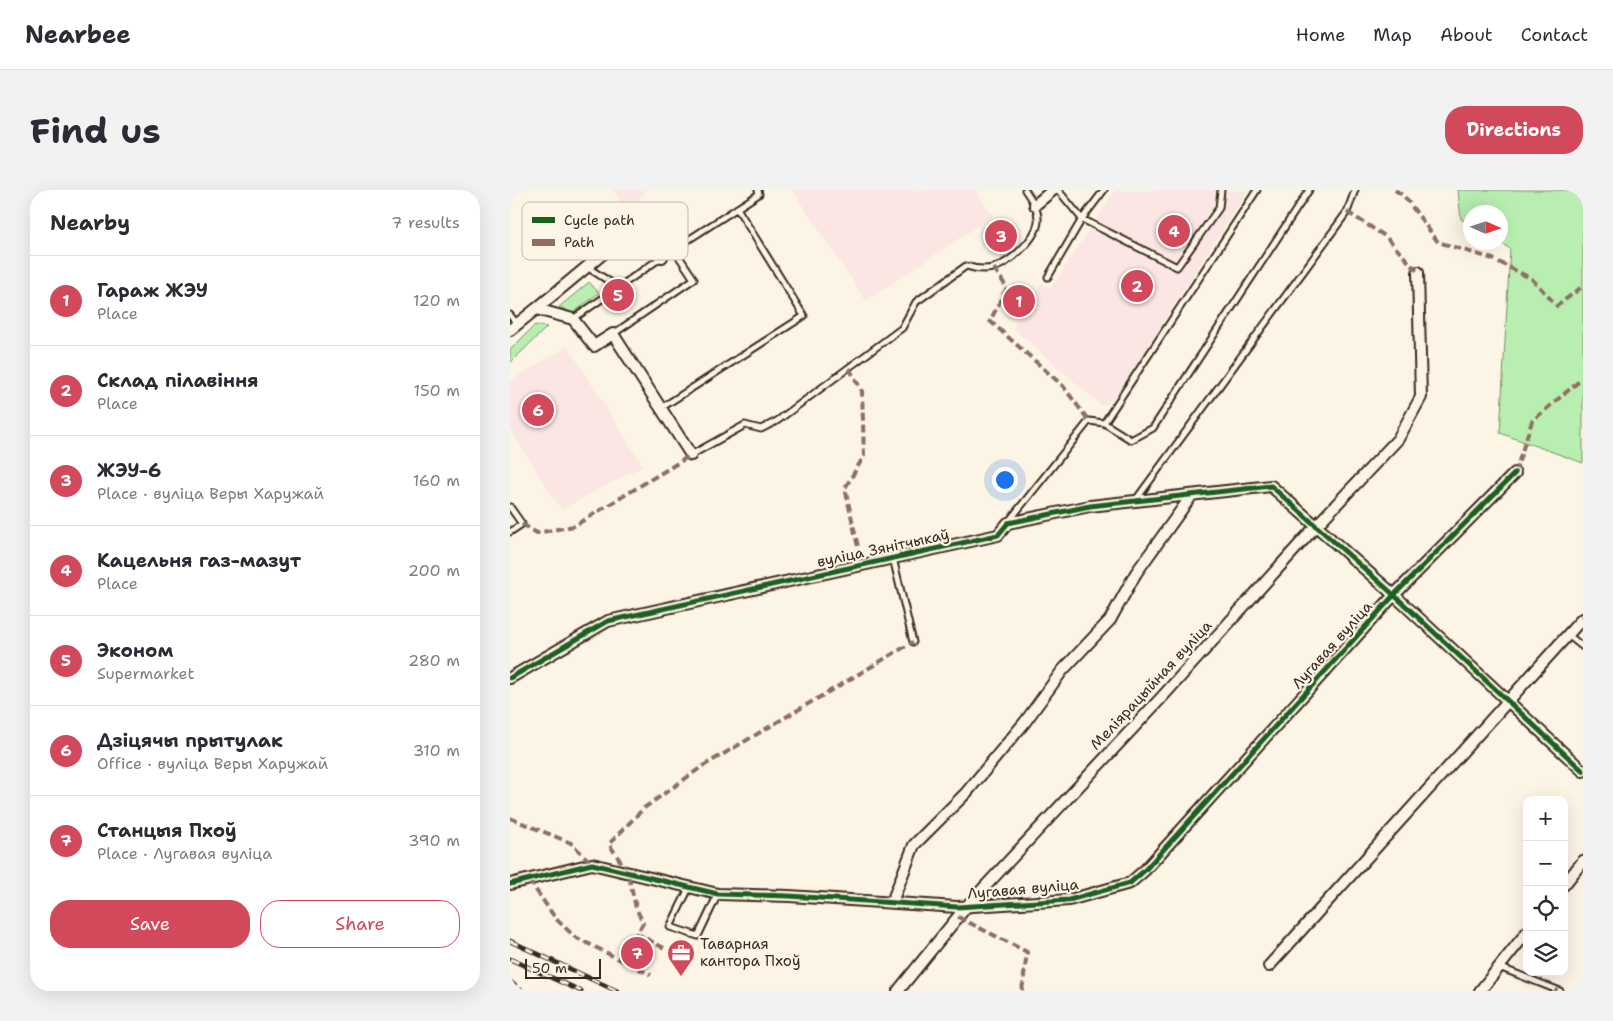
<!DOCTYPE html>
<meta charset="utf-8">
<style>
body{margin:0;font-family:"Shantell Sans",sans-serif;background:#f2f2f3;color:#2b2b33}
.controls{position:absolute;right:15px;bottom:15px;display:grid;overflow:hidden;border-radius:10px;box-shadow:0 5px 20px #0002}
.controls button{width:45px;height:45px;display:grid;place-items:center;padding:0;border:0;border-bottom:1px solid #e1e1e2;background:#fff;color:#2b2b33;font:25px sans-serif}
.compass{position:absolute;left:953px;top:15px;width:45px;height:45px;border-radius:50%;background:#fff;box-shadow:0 5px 20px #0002;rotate:93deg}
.scale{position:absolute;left:15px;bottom:12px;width:76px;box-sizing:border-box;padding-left:5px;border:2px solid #3b2a1e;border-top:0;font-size:14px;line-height:18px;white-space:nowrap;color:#3b2a1e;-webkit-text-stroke:4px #fcf5e5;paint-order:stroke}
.you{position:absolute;left:494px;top:289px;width:18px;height:18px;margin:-12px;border:4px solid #fff;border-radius:50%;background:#1a73e8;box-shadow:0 0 0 8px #1a73e833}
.badge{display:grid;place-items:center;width:32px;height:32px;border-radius:50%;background:#d1495b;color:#fff;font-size:16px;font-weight:700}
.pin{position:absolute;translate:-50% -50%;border:2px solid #fff;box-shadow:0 1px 5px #0006}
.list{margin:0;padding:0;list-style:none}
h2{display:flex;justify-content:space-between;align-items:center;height:65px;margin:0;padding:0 20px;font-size:21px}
h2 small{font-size:16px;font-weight:400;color:#7c7c81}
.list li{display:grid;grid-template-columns:32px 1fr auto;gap:15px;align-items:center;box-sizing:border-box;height:90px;padding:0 20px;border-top:1px solid #e1e1e2}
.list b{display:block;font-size:19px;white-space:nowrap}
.list p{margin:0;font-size:16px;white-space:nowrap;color:#7c7c81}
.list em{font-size:16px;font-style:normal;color:#7c7c81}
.actions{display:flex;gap:10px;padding:15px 20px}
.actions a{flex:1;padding:11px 0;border:1px solid #d1495b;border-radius:20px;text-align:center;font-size:18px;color:#d1495b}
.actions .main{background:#d1495b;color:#fff}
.icon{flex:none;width:28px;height:28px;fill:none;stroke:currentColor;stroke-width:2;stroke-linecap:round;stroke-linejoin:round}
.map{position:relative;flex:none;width:1073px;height:801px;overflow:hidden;border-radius:20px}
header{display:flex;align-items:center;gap:30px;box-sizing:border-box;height:70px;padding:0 25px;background:#fff;border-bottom:1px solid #e1e1e2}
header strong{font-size:24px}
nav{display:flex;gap:28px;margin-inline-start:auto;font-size:18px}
.intro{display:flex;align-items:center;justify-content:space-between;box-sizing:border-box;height:120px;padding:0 30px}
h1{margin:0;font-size:35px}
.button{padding:12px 22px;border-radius:20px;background:#d1495b;color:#fff;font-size:18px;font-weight:700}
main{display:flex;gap:30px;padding:0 30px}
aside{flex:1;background:#fff;border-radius:20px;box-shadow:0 5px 20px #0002}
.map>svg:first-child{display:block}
.built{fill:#fbe6e3}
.green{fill:#b8eeb0;stroke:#7a8c67}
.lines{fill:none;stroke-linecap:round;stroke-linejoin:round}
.lane-casing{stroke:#3b2a1e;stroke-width:9}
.street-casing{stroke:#3b2a1e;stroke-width:14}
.lane{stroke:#fcf5e5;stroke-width:5}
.street{stroke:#fcf5e5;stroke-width:10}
.rail-casing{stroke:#3b2a1e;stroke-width:5}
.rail{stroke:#fcf5e5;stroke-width:3;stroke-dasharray:9;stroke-linecap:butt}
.quiet{stroke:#8d6e63;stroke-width:4;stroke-dasharray:8 4;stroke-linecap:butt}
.cycleway-casing{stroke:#fcf5e5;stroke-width:8}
.cycleway{stroke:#1b5e20;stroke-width:5}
.labels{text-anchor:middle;stroke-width:4.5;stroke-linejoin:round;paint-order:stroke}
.street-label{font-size:15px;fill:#3b2a1e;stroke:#fcf5e5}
.poi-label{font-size:15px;fill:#3b2a1e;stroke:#fcf5e5;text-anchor:start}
.key{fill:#fcf5e5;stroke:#c2b8a9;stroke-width:1}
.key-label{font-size:14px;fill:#3b2a1e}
</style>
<header>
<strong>Nearbee</strong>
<nav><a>Home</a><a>Map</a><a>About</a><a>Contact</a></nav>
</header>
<div class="intro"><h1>Find us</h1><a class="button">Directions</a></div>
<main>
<aside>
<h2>Nearby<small>7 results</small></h2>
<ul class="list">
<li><span class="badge">1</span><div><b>Гараж ЖЭУ</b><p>Place</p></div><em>120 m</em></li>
<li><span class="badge">2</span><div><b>Склад пілавіння</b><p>Place</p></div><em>150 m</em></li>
<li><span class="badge">3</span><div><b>ЖЭУ-6</b><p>Place · вуліца Веры Харужай</p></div><em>160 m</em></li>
<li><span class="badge">4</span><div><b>Кацельня газ-мазут</b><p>Place</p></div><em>200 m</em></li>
<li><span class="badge">5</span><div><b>Эконом</b><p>Supermarket</p></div><em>280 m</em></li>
<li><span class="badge">6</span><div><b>Дзіцячы прытулак</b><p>Office · вуліца Веры Харужай</p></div><em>310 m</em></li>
<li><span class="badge">7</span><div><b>Станцыя Пхоў</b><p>Place · Лугавая вуліца</p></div><em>390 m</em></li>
</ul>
<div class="actions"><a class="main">Save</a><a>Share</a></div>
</aside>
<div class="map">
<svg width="1073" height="801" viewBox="0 0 1073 801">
<rect width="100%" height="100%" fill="#fcf5e5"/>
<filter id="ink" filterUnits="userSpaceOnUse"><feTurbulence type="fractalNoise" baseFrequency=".02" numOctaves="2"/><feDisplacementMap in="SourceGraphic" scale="10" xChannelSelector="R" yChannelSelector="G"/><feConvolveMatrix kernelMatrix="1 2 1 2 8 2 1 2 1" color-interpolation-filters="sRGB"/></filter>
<g filter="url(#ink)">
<!-- built -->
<path class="built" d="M 103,0 L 137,0 L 117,24 Z
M 282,0 L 466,0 L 483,26 L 356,111 Z
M 605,0 L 738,0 L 604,209 L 592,216 L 503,138 L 532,93 L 541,98 Z
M 58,156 L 133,276 L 51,320 L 0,239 L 0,191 Z"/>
<!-- green -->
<path class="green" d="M 948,0 L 1073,0 L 1073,273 L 990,243 L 1000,59 L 990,52 L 991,22 L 961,22 L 960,34 L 951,29 Z
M 79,92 L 89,103 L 63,123 L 49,117 Z
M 25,135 L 37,137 L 0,173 L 0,160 Z"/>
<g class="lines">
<!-- lane casing -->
<g class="lane-casing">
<path id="lane" d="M 548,0 L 572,29 L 667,77 L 709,18 L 711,0
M 77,77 L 108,97
M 538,87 L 572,29 L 594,0
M 0,125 L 7,134
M 63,129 L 152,67 L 249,4 L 248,0
M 103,144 L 184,89 L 164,59
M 151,218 L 294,126 L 227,18
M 594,233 L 621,250 L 643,238 L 799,0
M 181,265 L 235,235 L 251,239 L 267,231 L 392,138 L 406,112 L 456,76 C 465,79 474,80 483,78 C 499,74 526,49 528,32 C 529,20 522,10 515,0
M 625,311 L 837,22 L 845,0
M 0,317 L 12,334 L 0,342
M 499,331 L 579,231 L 594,233 L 747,0
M 383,368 L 403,452
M 1058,445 L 1073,457
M 179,698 L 160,737 L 188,746 L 208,704
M 989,777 L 1050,801"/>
</g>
<!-- street casing -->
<g class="street-casing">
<path id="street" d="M 525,15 L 543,0
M 26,119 L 118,43 L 152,67
M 0,140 L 26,119 L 63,129 L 84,156 L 103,144 L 181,265
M 0,488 L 98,431 L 488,345 L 498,333 L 580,316 L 761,296 L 884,405 L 1073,581
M 0,694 L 82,674 L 208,704 L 279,706 L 447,717 L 559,710 L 620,693 L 635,680 L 884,405 L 1005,283
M 1054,695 L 1073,671
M 382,712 L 404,655 L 456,603 L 515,532 L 552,481 L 600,430 L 626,383 L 682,305
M 759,776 L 1072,429
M 388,801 L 456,717 L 652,507 L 806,336 L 888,249 L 911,207 L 908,82
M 970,801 L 1017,742"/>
</g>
<!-- lane -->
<use href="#lane" class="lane"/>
<!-- street -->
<use href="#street" class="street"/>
<!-- rail casing -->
<g class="rail-casing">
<path id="rail" d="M 0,751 L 107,801
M 0,769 L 71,801
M 0,797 L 4,801"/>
</g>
<!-- rail -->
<use href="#rail" class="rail"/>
<!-- quiet -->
<path class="quiet" d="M 885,0 L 894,6 L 928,52 L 983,69 L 1022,89 L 1047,116 L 1073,96
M 837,22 L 875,46 L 908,82
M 484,78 L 497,98 L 480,131 L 553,196 L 579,231
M 339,178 L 352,201 L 354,266 L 335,298 L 352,375
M 1005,283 L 1022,231 L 1073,188
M 12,334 L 27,343 L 64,336 L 181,265
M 1072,429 L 1073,427
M 0,628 L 61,653 L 82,674
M 19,690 L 46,729 L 65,747 L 141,785
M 448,727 L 517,762 L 512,801
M 154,758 L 127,744 L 133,733 L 126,718 L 118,683 L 99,654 L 134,618 L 193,576 L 403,452
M 0,791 L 13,801
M 1045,799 L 1047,801"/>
<!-- cycleway casing -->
<g class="cycleway-casing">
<path id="cycleway" d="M 0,488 L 98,431 L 488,345 L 498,333 L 580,316 L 761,296 L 884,405 L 1073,581
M 0,694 L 82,674 L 208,704 L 279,706 L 447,717 L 559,710 L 620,693 L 635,680 L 884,405 L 1005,283"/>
</g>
<!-- cycleway -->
<use href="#cycleway" class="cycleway"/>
</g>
</g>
<!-- icons -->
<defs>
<g id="office-pin" transform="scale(1.4375)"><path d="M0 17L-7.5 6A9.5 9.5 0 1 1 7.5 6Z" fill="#d1495b" stroke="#fcf5e5"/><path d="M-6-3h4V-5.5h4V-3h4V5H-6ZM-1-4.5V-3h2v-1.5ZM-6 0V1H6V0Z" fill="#fff"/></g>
</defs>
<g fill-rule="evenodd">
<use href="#office-pin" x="171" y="763"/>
</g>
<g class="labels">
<!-- street labels -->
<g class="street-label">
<text transform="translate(373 358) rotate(-12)" y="5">вуліца Зянітчыкаў</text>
<text transform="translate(822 455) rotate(-48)" y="5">Лугавая вуліца</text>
<text transform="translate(641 495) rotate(-47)" y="5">Меліярацыйная вуліца</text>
<text transform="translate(513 699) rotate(-5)" y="5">Лугавая вуліца</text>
</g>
<!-- poi labels -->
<g class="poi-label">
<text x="190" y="759">Таварная<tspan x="190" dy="17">кантора Пхоў</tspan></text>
</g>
</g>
<!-- legend -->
<rect x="12" y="12" width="166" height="58" rx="8" class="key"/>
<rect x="22" y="27" width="23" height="6" fill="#1b5e20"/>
<rect x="22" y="49" width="23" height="7" fill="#8d6e63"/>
<g class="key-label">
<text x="54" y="35">Cycle path</text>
<text x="54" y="57">Path</text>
</g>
</svg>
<div class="controls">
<button>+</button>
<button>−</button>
<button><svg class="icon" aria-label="locate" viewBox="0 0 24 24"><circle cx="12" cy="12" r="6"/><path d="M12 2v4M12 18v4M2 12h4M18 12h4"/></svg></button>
<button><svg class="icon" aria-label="layers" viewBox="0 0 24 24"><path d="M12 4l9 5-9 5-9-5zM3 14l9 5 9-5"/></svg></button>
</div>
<svg class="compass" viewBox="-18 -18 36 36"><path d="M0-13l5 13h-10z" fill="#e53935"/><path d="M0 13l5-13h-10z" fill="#7c7c81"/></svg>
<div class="scale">50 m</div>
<div class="you"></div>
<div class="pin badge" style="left:509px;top:111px">1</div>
<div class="pin badge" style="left:627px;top:96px">2</div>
<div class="pin badge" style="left:491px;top:46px">3</div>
<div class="pin badge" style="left:664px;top:41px">4</div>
<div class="pin badge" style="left:108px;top:105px">5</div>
<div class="pin badge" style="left:28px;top:220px">6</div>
<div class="pin badge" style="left:127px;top:763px">7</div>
</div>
</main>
